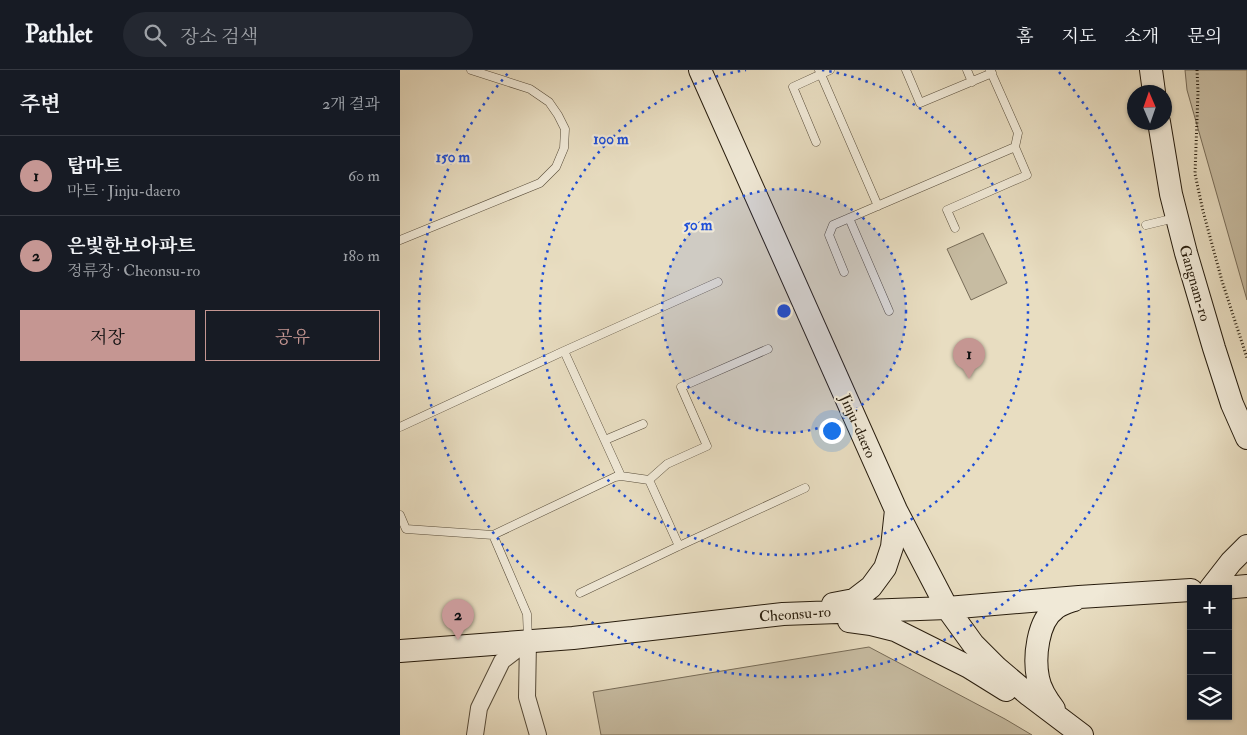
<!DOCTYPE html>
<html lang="ko">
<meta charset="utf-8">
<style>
body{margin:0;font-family:"IM FELL Double Pica","Noto Serif KR",serif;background:#242831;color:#f1f3f6}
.controls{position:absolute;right:15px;bottom:15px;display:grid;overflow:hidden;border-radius:0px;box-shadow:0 1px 4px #0004}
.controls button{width:45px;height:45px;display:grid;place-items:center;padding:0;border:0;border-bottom:1px solid #363941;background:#171b24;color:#f1f3f6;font:25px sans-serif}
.compass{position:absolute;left:727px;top:15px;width:45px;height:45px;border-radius:50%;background:#171b24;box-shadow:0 1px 4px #0004;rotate:358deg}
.you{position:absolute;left:431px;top:360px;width:18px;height:18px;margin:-12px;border:4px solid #fff;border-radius:50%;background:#1a73e8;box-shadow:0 0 0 8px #1a73e833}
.badge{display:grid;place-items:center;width:32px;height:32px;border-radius:50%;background:#c59692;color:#111;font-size:16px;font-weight:700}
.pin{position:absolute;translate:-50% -41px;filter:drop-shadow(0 1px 2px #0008)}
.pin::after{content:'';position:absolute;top:26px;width:18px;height:15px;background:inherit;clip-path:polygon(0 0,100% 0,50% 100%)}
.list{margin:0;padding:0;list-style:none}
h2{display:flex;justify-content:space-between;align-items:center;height:65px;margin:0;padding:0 20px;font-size:21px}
h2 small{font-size:16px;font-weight:400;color:#9ea1a6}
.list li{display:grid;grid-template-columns:32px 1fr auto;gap:15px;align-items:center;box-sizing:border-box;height:80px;padding:0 20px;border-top:1px solid #363941}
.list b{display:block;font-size:19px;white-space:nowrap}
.list p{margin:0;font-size:16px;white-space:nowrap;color:#9ea1a6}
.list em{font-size:16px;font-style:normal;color:#9ea1a6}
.actions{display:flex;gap:10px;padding:15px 20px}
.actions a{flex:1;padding:11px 0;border:1px solid #c59692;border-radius:0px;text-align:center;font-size:18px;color:#c59692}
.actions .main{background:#c59692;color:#111}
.icon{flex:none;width:28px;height:28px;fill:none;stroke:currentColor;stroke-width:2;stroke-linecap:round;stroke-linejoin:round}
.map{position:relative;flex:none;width:847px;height:665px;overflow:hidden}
header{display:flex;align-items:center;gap:30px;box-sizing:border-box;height:70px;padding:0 25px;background:#171b24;border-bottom:1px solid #363941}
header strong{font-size:24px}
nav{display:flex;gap:28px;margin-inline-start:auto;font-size:18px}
.search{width:350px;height:45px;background:#242831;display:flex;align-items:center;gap:12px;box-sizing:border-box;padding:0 18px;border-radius:28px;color:#9ea1a6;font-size:19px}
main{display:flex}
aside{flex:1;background:#171b24}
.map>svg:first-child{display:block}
.green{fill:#c7bca2;stroke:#776c58}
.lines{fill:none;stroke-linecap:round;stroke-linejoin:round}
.lane-casing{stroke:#574c3a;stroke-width:9}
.street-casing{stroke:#574c3a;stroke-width:18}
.secondary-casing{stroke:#271c0d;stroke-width:24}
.path{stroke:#271c0d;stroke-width:3;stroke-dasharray:1 2.5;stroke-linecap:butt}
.lane{stroke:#f0e9d7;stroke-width:8}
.street{stroke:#f0e9d7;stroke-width:16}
.secondary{stroke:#f0e9d7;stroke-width:22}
.ring{fill:none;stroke:#1d4ed8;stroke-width:2.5;stroke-dasharray:2.5 5}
.labels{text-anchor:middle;stroke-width:4.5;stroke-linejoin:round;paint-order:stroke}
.street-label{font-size:15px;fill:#271c0d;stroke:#f0e9d7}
.centre{fill:#1d4ed8;stroke:#f0e9d7;stroke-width:2.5}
.ring-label{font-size:15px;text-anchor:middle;font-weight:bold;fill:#1d4ed8;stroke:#f0e9d7;stroke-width:4.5;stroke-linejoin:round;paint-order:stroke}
</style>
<header>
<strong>Pathlet</strong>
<div class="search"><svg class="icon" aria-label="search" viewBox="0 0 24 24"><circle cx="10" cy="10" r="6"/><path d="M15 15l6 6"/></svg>장소 검색</div>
<nav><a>홈</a><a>지도</a><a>소개</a><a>문의</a></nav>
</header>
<main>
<aside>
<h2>주변<small>2개 결과</small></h2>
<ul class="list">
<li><span class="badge">1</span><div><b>탑마트</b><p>마트 · Jinju-daero</p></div><em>60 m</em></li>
<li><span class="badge">2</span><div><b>은빛한보아파트</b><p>정류장 · Cheonsu-ro</p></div><em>180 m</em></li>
</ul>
<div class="actions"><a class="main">저장</a><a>공유</a></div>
</aside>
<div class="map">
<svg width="847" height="665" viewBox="0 0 847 665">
<rect width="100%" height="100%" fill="#e8ddc1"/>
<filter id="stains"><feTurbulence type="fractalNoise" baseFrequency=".004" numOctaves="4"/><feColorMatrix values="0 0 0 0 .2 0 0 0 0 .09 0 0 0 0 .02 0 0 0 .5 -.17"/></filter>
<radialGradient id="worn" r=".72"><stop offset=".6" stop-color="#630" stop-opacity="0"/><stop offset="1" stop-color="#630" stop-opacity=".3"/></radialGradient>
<!-- green -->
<path class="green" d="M 785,0 L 847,0 L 847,230 L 787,20 Z
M 583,163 L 607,213 L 571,230 L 547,179 Z
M 469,577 L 605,649 L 632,665 L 201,665 L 193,622 Z"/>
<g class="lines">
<!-- lane casing -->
<g class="lane-casing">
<path id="lane" d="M 419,0 L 478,136
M 506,0 L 520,33 L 592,3
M 567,0 L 572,12
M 416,72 L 393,17 L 430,0
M 449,148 L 489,241
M 746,155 L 775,148
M 555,158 L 547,140 L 627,105 L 615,77 L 618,63 L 590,0
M 0,170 L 140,113 L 156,97 L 164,78 L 165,59 L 158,45 L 149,32 L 130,19 L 71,0
M 444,202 L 429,165 L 433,155 L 615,77
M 164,281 L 221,406
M 0,357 L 164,281 L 318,212
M 205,370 L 243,354
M 249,410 L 279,476
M 0,445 L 6,459 L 93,465 L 215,407 L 221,406 L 249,410 L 267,394 L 307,376 L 281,317 L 368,279
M 93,465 L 127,544 L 128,569
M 180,523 L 279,476 L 405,418"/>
</g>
<!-- street casing -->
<g class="street-casing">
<path id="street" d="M 128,571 L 127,627 L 138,665
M 75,665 L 79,638 L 102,591 L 128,571"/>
</g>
<!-- secondary casing -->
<g class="secondary-casing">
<path id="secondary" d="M 300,0 L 496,440 L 547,538 L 573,574 L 597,598 L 629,625 L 682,665
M 751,0 L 754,22
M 759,52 L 771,124 L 786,183 L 814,278 L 832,334 L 847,368
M 810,519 L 831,492 L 847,476
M 813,519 L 847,516
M 433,534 L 454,530 L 471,517 L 485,498 L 492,477 L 496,440
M 449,551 L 471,554 L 495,560 L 569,597 L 606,620
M 0,581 L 173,568 L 383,544 L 547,538 L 679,527 L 791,520
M 654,639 C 647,630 640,619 638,608 C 634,588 637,551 656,538 C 661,534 668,532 674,530"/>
</g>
<!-- path -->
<path class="path" d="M 797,0 L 798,22 L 795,104 L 803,141 L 822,211 L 847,288"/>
<!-- lane -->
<use href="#lane" class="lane"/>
<!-- street -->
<use href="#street" class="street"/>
<!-- secondary -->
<use href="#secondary" class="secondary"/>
</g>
<!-- distance rings -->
<circle cx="384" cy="241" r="122" fill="#1d4ed8" fill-opacity=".12"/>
<g class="ring">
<circle cx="384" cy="241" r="122"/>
<path d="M422 0A244 244 0 1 1 346 0"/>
<path d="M659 2A365 365 0 1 1 109 2"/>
</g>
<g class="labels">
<!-- street labels -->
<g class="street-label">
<text transform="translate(795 213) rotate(74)" y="5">Gangnam-ro</text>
<text transform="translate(458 356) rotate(66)" y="5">Jinju-daero</text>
<text transform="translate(395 544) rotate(-4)" y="5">Cheonsu-ro</text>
</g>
</g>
<circle cx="384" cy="241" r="8" class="centre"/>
<g class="ring-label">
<text x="211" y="74">100 m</text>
<text x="53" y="92">150 m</text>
<text x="298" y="160">50 m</text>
</g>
<rect width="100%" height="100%" filter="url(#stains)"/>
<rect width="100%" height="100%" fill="url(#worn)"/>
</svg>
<div class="controls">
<button>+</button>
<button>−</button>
<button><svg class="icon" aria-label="layers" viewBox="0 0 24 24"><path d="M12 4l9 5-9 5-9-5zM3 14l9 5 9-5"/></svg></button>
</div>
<svg class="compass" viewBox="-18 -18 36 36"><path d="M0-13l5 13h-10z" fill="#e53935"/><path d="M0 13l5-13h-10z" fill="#9ea1a6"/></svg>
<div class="you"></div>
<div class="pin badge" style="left:569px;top:309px">1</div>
<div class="pin badge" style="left:58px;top:570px">2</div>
</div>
</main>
